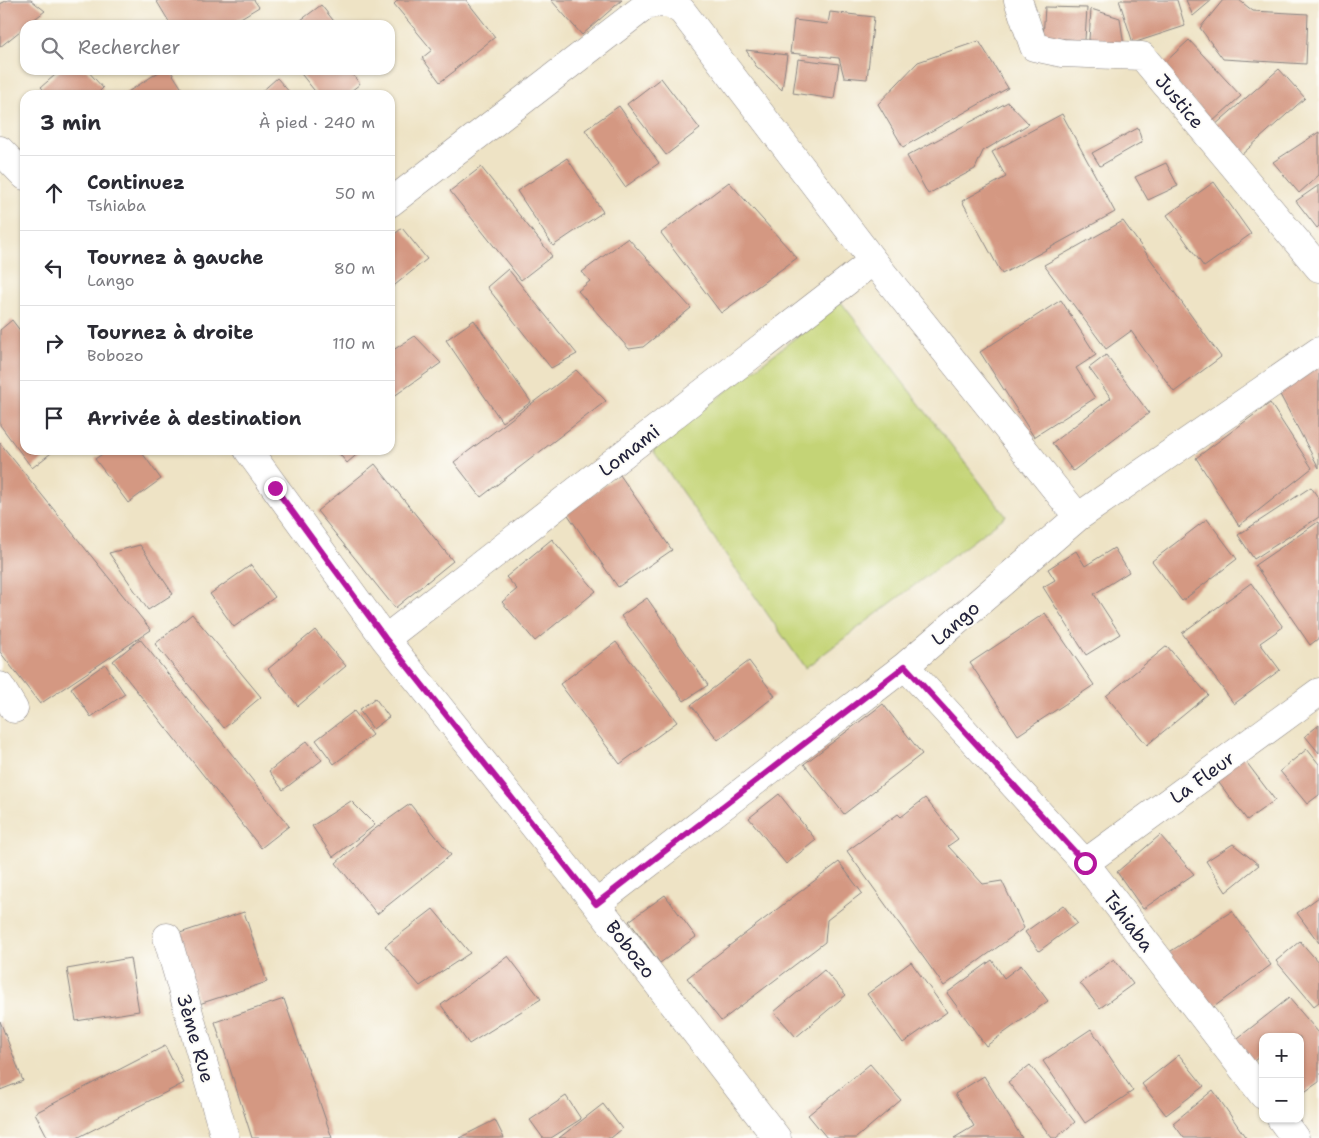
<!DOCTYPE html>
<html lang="fr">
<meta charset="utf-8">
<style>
body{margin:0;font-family:"Shantell Sans",sans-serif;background:#f2f2f3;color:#2b2b33}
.controls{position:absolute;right:15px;bottom:15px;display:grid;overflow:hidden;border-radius:10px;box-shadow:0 1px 4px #0004}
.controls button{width:45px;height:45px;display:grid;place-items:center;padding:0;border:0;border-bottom:1px solid #e1e1e2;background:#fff;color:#2b2b33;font:25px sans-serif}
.stop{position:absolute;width:15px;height:15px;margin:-11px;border:4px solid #b5179e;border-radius:50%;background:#fff}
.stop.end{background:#b5179e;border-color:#fff;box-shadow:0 1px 5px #0008}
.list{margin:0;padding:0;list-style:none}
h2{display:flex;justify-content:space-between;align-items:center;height:65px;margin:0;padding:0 20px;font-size:21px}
h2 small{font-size:16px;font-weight:400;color:#7c7c81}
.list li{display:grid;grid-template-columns:32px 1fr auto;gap:15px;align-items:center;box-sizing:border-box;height:75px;padding:0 20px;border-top:1px solid #e1e1e2}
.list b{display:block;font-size:19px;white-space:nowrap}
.list p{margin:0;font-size:16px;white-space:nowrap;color:#7c7c81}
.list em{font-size:16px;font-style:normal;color:#7c7c81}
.icon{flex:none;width:28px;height:28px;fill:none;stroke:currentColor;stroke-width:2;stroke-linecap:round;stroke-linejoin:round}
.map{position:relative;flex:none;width:1319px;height:1138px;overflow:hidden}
.search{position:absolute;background:#fff;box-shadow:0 1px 4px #0004;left:20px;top:20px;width:375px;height:55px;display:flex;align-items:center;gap:12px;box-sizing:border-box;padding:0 18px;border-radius:15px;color:#7c7c81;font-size:19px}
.panel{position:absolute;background:#fff;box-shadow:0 1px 4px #0004;left:20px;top:90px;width:375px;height:365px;border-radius:15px}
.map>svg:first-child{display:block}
.green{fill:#c4d476;stroke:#737b58}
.building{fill:#d49882}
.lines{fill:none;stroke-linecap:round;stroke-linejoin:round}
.minor-casing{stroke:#888280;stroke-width:29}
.minor{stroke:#fff;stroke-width:28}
.route{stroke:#b5179e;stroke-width:6}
.labels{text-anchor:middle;stroke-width:4;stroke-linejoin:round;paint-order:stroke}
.street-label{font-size:19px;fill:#22223b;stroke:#fdfcf7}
</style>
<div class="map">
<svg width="1319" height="1138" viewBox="0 0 1319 1138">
<rect width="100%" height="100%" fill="#fdfcf7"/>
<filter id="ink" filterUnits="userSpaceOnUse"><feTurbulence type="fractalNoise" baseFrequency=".02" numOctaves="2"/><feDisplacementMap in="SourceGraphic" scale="10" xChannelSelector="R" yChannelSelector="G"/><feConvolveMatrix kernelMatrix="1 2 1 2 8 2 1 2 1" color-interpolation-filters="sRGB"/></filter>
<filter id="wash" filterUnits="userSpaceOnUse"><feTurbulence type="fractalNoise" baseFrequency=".0096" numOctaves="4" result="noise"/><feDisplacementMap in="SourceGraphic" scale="20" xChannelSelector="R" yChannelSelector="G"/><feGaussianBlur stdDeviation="1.12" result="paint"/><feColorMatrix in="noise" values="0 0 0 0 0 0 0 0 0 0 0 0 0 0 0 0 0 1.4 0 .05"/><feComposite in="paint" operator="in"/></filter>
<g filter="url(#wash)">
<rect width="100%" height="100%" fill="#eee3c5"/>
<!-- green -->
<path class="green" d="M 841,302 L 1006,516 L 805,668 L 652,449 Z"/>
<g id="blocks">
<!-- building -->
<path class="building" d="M 8,0 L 31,0 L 45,11 L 27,25 L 25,25 L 25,27 L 0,47 L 0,4 Z
M 156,0 L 254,0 L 259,7 L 229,25 L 171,25 Z
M 398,0 L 466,0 L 495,37 L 455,69 L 456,70 L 440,82 L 422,58 L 432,50 L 394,4 Z
M 551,0 L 622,0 L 582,35 Z
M 1119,0 L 1177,0 L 1185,26 L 1133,43 Z
M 1186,0 L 1212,0 L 1193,16 Z
M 1223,0 L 1239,0 L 1253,11 L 1308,14 L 1306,64 L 1223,59 L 1200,28 Z
M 321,5 L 337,25 L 304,25 L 301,20 Z
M 1045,7 L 1087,8 L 1085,40 L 1043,38 Z
M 1091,9 L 1120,18 L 1124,46 L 1089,40 Z
M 830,12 L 874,17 L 867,79 L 844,77 L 839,58 L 790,53 L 794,20 L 828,24 Z
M 1189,40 L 1241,96 L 1212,122 L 1161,66 Z
M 979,41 L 1008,88 L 903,147 L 878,104 L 918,62 Z
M 746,50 L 787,55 L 782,90 L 756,66 Z
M 798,59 L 839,64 L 834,99 L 793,93 Z
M 1279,69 L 1305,98 L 1240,156 L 1214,126 Z
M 61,70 L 87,70 L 103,88 L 96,95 L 48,95 L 41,87 Z
M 162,70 L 170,70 L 186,95 L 123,95 Z
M 298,70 L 349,70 L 360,84 L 346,95 L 318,95 Z
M 277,78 L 292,95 L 258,95 Z
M 661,78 L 700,129 L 666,155 L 627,104 Z
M 1008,102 L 1029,124 L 983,151 L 975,169 L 928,194 L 907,156 Z
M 619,106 L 659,163 L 625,187 L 585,130 Z
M 1062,114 L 1115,212 L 1002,274 L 962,201 L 1006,177 L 992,152 Z
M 1138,128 L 1142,142 L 1100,166 L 1092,153 Z
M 1319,132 L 1319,175 L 1299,193 L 1273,162 Z
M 567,158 L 603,212 L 553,246 L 517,191 Z
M 1166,163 L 1178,186 L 1148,200 L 1135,177 Z
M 481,167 L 552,256 L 521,280 L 450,191 Z
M 729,182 L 797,258 L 721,313 L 661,233 Z
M 1214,182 L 1251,234 L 1204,267 L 1167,215 Z
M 1319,185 L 1319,226 L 1317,228 L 1296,201 Z
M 1123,221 L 1221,357 L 1174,392 L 1131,331 L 1106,349 L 1044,265 Z
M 402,228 L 427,259 L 390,289 L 390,238 Z
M 628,238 L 691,308 L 643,347 L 629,349 L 578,291 L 590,281 L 582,272 Z
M 508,269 L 577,354 L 551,368 L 487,287 Z
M 1061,300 L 1096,355 L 1076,368 L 1095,398 L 1034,437 L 980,352 Z
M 12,320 L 25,337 L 25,450 L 55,450 L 32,468 L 0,425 L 0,330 Z
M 474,320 L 531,402 L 502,422 L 446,340 Z
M 415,336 L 441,363 L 390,399 L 390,352 Z
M 1106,355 L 1149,413 L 1073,471 L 1052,443 L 1111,398 L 1089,368 Z
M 1319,362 L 1319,468 L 1276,387 Z
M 576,370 L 606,401 L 481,497 L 454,462 Z
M 1270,403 L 1312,468 L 1239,526 L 1196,458 Z
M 0,443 L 151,630 L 40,704 L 0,652 Z
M 108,450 L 140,450 L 161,479 L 128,503 L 95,459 Z
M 336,450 L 362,450 L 347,463 Z
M 375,464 L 453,561 L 395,608 L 317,511 Z
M 620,475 L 672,550 L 618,587 L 566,512 Z
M 1311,487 L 1319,499 L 1319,517 L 1254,559 L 1238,535 Z
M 1207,519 L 1237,559 L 1182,601 L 1152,561 Z
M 1318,522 L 1319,524 L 1319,638 L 1310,645 L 1255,565 Z
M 552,539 L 596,591 L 535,641 L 502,602 L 517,589 L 506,577 Z
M 140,545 L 173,594 L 148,610 L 109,553 Z
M 1114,548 L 1129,572 L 1094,594 L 1120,634 L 1086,655 L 1043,587 L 1055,580 L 1048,569 L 1076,551 L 1085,566 Z
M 251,565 L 275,597 L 234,627 L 210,594 Z
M 1251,583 L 1283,627 L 1260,643 L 1280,670 L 1234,704 L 1182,633 Z
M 647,598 L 708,685 L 684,701 L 621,616 Z
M 1045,613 L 1094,685 L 1018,735 L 970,663 Z
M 192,614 L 261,697 L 224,728 L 155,644 Z
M 315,630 L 346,666 L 298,706 L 268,669 Z
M 140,639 L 289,826 L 261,848 L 113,661 Z
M 616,642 L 677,722 L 620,764 L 560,684 Z
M 1167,646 L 1208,695 L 1147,745 L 1106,696 Z
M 749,661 L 775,696 L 718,740 L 691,705 Z
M 105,664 L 125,694 L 91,717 L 71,688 Z
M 375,698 L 389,717 L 373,729 L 359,710 Z
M 883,704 L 922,754 L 844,814 L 804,764 Z
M 354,711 L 372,735 L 334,764 L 316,740 Z
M 1319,725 L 1319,753 L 1305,736 Z
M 307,741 L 322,760 L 283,790 L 269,771 Z
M 1307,749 L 1319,764 L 1319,795 L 1307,804 L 1280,771 Z
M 1238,751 L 1275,800 L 1247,820 L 1210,771 Z
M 779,794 L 816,840 L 786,864 L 749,818 Z
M 925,798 L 958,839 L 948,846 L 983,884 L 1002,881 L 1024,928 L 944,986 L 847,851 L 898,814 L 901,817 Z
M 351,801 L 375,825 L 333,857 L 312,826 Z
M 410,804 L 451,855 L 377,914 L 336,863 L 372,831 Z
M 1160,835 L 1194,874 L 1143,909 L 1117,872 Z
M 1233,844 L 1259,865 L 1226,892 L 1206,861 Z
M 839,862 L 862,893 L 827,920 L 825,942 L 721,1021 L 687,978 Z
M 665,895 L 696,937 L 660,963 L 629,921 Z
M 1319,897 L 1319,943 L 1297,913 Z
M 1063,905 L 1077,923 L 1039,951 L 1025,932 Z
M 433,909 L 470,953 L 420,986 L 385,946 Z
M 1232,911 L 1271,965 L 1211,1009 L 1168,953 Z
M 244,912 L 267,982 L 199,1004 L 177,934 Z
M 1300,941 L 1319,963 L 1319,1002 L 1314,1006 L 1276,961 Z
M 508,956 L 541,999 L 469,1044 L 441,1005 Z
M 130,958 L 139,1011 L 76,1021 L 67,969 Z
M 1114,959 L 1133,984 L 1100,1008 L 1080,983 Z
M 992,960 L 1004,978 L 1021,965 L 1048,1001 L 986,1046 L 947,993 Z
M 911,962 L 947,1012 L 903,1043 L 867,994 Z
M 824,970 L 846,995 L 796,1037 L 774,1012 Z
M 1289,998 L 1319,1033 L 1319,1082 L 1303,1093 L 1300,1089 L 1300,1037 L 1263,1037 L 1263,1054 L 1246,1067 L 1229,1045 Z
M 284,999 L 332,1138 L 252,1138 L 215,1022 Z
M 0,1021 L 23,1081 L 0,1090 Z
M 1091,1029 L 1133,1091 L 1085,1123 L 1043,1061 Z
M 165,1046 L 184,1083 L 77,1138 L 48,1138 L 35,1113 Z
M 1179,1055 L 1204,1086 L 1166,1115 L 1142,1084 Z
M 870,1064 L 901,1100 L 856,1138 L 827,1138 L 808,1115 Z
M 1030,1065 L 1075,1122 L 1056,1138 L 1052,1138 L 1008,1082 Z
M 984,1076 L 1022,1138 L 954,1138 L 974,1126 L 955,1094 Z
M 1213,1090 L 1246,1138 L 1184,1138 L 1173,1123 Z
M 566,1096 L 581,1119 L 551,1138 L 543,1138 L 530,1120 Z
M 603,1104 L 622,1129 L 611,1138 L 559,1138 Z
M 495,1120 L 504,1138 L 459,1138 Z"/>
</g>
</g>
<g filter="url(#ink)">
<use href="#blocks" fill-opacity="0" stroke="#888280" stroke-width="1"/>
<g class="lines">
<!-- minor casing -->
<g class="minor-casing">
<path id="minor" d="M 1018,0 L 1034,47 L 1062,53 L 1142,56 L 1319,268
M 0,150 L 25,176
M 390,203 L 648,4 L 669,3 L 682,11 L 873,261 L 1078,517
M 248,450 L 385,639 L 596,904 L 777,1138
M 385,639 L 873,261
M 905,666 L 1085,863 L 1263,1095
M 0,686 L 14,709
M 1085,863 L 1319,692
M 596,904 L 905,666 L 1078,517 L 1319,351
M 167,937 L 225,1138
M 1281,1119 L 1295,1138"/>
</g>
<!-- minor -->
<use href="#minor" class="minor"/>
</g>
</g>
<g class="lines" filter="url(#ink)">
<!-- route -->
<path class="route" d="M 275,488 L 385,638 L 596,904 L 905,666 L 1085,863"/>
</g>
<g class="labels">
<!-- street labels -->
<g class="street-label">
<text transform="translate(1180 101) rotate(50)" y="7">Justice</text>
<text transform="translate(629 450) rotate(-38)" y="7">Lomami</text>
<text transform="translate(955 623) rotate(-41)" y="7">Lango</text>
<text transform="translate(1202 777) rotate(-36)" y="7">La Fleur</text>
<text transform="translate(1129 921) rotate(53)" y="7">Tshiaba</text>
<text transform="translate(631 949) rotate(52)" y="7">Bobozo</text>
<text transform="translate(196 1038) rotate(74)" y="7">3ème Rue</text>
</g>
</g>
</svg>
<div class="controls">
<button>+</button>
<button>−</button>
</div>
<div class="stop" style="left:1085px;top:863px"></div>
<div class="stop end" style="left:275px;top:488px"></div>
<div class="search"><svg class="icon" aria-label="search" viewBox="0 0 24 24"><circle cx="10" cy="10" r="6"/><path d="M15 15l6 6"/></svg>Rechercher</div>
<section class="panel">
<h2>3 min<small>À pied · 240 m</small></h2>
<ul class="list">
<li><svg class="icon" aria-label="ahead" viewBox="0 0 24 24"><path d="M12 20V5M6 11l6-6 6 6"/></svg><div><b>Continuez</b><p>Tshiaba</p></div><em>50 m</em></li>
<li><svg class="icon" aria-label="left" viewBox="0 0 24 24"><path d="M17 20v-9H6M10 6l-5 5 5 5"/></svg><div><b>Tournez à gauche</b><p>Lango</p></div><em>80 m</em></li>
<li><svg class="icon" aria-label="right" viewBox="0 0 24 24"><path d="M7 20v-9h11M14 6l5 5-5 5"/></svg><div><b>Tournez à droite</b><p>Bobozo</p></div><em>110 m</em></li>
<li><svg class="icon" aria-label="arrive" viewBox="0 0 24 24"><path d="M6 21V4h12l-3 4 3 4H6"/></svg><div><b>Arrivée à destination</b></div></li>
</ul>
</section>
</div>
